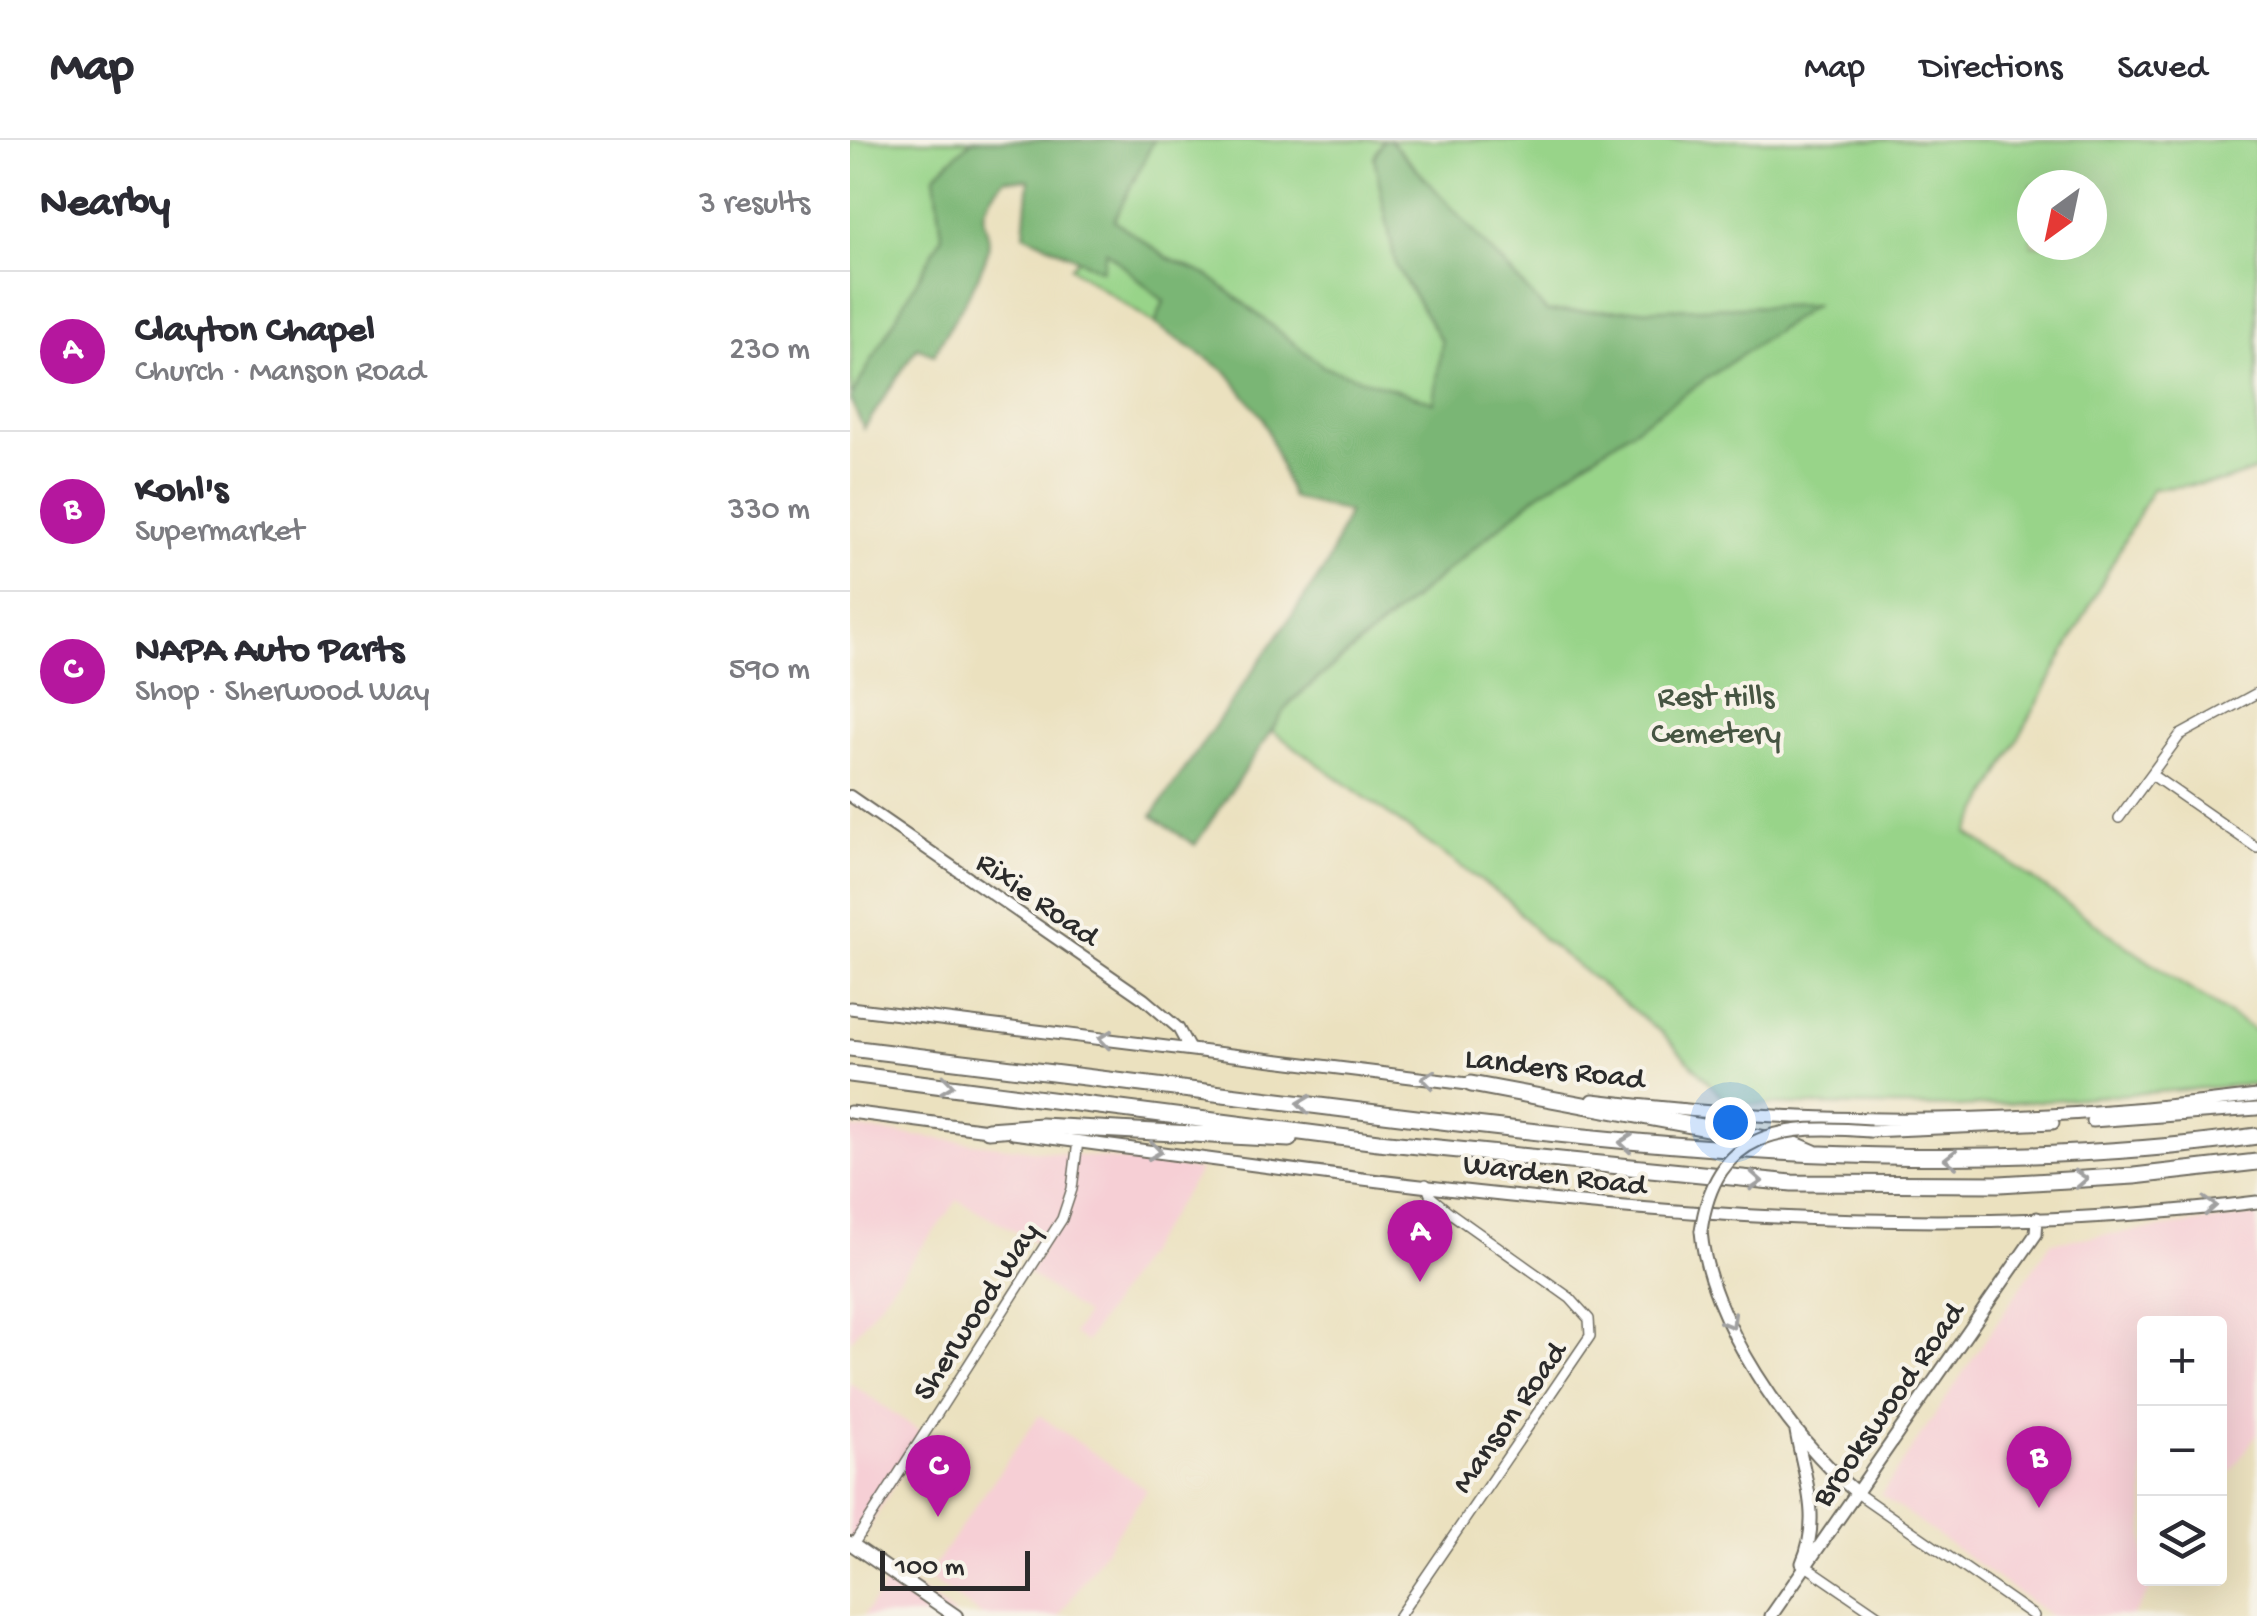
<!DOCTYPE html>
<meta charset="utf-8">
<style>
body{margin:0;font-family:"Gochi Hand",sans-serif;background:#f2f2f3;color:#2b2b33}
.controls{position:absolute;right:30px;bottom:30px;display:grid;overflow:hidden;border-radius:10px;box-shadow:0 10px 40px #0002}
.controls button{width:90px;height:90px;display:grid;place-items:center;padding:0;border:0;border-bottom:2px solid #e1e1e2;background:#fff;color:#2b2b33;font:50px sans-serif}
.compass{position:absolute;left:1167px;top:30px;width:90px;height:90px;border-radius:50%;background:#fff;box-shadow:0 10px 40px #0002;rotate:213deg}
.scale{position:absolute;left:30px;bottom:25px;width:150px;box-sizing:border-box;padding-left:10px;border:5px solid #2b2b2b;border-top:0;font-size:28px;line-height:35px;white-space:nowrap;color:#2b2b2b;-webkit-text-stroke:8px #f7f3e8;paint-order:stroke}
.you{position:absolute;left:880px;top:982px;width:35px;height:35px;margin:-25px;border:8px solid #fff;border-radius:50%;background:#1a73e8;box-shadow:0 0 0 15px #1a73e833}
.badge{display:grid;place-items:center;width:65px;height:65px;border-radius:50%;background:#b5179e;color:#fff;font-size:32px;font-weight:700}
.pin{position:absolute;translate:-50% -82px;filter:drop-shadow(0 2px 5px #0008)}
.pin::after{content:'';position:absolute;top:52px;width:35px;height:30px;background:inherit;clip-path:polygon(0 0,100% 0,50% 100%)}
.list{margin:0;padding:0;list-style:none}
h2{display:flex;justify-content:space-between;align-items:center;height:130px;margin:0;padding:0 40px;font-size:42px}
h2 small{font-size:32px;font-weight:400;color:#7c7c81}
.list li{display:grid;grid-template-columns:65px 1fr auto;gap:30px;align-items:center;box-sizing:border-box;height:160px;padding:0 40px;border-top:2px solid #e1e1e2}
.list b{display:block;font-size:38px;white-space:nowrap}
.list p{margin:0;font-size:32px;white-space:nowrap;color:#7c7c81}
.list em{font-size:32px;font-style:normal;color:#7c7c81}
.icon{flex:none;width:55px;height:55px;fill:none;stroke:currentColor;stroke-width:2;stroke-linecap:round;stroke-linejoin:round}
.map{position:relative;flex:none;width:1407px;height:1476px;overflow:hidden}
header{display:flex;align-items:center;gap:60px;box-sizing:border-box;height:140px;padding:0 50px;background:#fff;border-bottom:2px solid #e1e1e2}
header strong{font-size:48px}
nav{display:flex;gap:55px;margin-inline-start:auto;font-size:35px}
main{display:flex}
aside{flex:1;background:#fff}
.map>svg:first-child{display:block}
.built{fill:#f6cfd5}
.green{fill:#98d489;stroke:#62805a;stroke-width:2.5;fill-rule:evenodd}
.forest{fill:#7ab675;stroke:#527050;stroke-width:2.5}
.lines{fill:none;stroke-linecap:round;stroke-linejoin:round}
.minor-casing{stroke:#6e6b5f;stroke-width:12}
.tertiary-casing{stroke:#6e6b5f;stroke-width:14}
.secondary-casing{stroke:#6e6b5f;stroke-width:15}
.primary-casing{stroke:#6e6b5f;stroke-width:16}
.motorway-casing{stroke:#6e6b5f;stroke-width:19}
.minor{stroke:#fff;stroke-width:9}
.tertiary{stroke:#fff;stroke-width:10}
.secondary{stroke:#fff;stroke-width:11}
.primary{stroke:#fff;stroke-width:12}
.motorway{stroke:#fff;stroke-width:15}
.secondary-bridge-casing{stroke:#6e6b5f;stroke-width:15;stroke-linecap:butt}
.secondary-bridge{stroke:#fff;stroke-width:11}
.oneway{stroke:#a0a0a0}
.labels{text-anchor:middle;stroke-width:8;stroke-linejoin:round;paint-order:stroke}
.park-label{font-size:32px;fill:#465542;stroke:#f7f3e8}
.street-label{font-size:32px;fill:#2b2b2b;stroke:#f7f3e8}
</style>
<header>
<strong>Map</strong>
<nav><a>Map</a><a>Directions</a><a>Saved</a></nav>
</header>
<main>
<aside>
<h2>Nearby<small>3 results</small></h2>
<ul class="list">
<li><span class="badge">A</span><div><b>Clayton Chapel</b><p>Church · Manson Road</p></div><em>230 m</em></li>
<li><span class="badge">B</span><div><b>Kohl's</b><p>Supermarket</p></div><em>330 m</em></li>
<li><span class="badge">C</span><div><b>NAPA Auto Parts</b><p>Shop · Sherwood Way</p></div><em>590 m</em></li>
</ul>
</aside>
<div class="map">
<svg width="1407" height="1476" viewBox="0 0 1407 1476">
<rect width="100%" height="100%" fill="#f7f3e8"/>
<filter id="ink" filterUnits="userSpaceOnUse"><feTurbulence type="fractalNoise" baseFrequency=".01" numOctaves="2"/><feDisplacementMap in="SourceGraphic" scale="20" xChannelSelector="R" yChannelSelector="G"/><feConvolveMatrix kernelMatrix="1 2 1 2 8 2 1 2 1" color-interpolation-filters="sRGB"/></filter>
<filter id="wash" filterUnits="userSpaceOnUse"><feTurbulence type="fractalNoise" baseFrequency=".0048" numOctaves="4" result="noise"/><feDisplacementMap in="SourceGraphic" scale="40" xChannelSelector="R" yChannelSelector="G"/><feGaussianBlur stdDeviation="2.25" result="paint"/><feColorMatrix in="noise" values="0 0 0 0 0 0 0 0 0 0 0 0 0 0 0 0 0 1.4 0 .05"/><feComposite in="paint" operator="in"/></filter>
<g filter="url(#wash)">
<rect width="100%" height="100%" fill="#ebe1bf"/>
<!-- built -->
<path class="built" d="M 0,988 L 350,1030 L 236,1202 L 223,1194 L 235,1175 L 178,1133 L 194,1107 L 108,1060 L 0,1201 Z
M 1407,1075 L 1407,1294 L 1370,1348 L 1370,1184 L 1294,1184 L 1294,1438 L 1308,1439 L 1282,1476 L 1200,1476 L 1031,1355 L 1201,1102 Z
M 0,1243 L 74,1294 L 7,1408 L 0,1403 Z
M 189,1275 L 297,1350 L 209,1476 L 132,1476 L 76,1437 Z
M 43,1432 L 106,1476 L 13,1476 Z"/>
<!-- green -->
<path class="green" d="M 0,0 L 122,0 L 85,35 L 92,96 L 1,262 Z
M 304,0 L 533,0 L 524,17 L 546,126 L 592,202 L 585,263 L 474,227 L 359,136 L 317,118 L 264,80 Z
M 540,0 L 1407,0 L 1407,330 L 1372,342 L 1302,349 L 1118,693 L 1322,838 L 1407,892 L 1407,944 L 1112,967 L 879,964 L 812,893 L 692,798 L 659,761 L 421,590 L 441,562 L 687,355 L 962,166 L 697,172 ZM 1182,45 L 1242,45 L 1242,105 L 1182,105 Z
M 255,110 L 314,161 L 305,184 L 220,127 L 229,119 L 252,129 Z"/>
<!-- forest -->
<path class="forest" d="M 122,0 L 304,0 L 264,80 L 317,118 L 359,136 L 474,227 L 584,262 L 592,202 L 546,126 L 524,17 L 533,0 L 540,0 L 697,172 L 964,165 L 687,355 L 441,561 L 345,705 L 302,676 L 477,425 L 498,372 L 442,358 L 413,278 L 377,232 L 305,184 L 314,161 L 256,111 L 252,130 L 174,94 L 179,40 L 155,39 C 114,85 148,82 136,117 C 124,151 100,184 84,215 L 67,207 L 14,289 L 0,259 L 92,96 L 85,35 Z"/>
</g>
<g filter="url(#ink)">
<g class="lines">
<!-- minor casing -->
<g class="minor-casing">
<path id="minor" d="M 1302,635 L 1407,708
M 1269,678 L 1330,595 L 1407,553
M 1007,1353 L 1184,1476
M 3,1405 L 212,1079 L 222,1049 L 228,1001
M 956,1426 L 1029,1476
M 549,1476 L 740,1196 L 739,1179 L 720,1158 L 599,1072 L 581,1057 L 576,1044"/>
</g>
<!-- tertiary casing -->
<g class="tertiary-casing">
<path id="tertiary" d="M 0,656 L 294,859 L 328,888 L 339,908"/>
</g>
<!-- secondary casing -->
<g class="secondary-casing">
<path id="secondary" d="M 0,868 L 626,945
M 743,960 C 963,988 1187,984 1407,956
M 0,972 L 145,991
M 1242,981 L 1407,969
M 1020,991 L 1203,983
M 163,993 C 576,1047 990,1115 1407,1062
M 851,1091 C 858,1178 940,1298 1007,1353
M 946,1291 C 954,1338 972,1377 952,1423
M 921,1476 L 1186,1094 L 1187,1078"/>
</g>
<!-- primary casing -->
<g class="primary-casing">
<path id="primary" d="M 0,1403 L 106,1476"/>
</g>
<!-- motorway casing -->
<g class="motorway-casing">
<path id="motorway" d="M 0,908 C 170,929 340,950 510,971 C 810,1009 1106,1038 1407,996
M 0,934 L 528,1002 L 942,1043 L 1150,1044 L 1284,1036 L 1407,1022
M 621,944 L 943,1004 L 964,1013
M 138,990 L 191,986 L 439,999"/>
</g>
<!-- minor -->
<use href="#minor" class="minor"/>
<!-- tertiary -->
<use href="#tertiary" class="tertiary"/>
<!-- secondary -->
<use href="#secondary" class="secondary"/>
<!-- primary -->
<use href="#primary" class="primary"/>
<!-- motorway -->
<use href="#motorway" class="motorway"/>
<!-- secondary-bridge casing -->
<g class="secondary-bridge-casing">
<path id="secondary-bridge" d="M 851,1091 C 865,989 934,984 1020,991"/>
</g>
<!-- secondary-bridge -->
<use href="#secondary-bridge" class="secondary-bridge"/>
</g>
<!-- one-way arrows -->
<defs><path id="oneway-chevron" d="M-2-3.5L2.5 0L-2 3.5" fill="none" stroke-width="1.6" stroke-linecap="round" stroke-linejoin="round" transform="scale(2.5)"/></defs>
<g class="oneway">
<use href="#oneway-chevron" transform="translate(255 899) rotate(-173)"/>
<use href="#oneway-chevron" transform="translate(578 939) rotate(-173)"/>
<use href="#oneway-chevron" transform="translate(97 945) rotate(7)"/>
<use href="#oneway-chevron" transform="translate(454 964) rotate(-173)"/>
<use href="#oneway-chevron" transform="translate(776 1003) rotate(-174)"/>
<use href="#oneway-chevron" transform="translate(305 1011) rotate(7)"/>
<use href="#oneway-chevron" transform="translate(1101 1019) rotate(180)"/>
<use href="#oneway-chevron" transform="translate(1231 1039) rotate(-3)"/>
<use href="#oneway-chevron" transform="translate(906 1041) rotate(4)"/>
<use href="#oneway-chevron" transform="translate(1360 1066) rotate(-4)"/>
<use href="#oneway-chevron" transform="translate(880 1182) rotate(60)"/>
</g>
</g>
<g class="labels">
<!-- park labels -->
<g class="park-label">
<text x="866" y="565">Rest Hills<tspan x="866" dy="37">Cemetery</tspan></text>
</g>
<!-- street labels -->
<g class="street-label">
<text transform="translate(189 757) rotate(35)" y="11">Rixie Road</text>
<text transform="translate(705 926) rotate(7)" y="11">Landers Road</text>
<text transform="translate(705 1032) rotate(7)" y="11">Warden Road</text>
<text transform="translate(124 1170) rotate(-57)" y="11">Sherwood Way</text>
<text transform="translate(1036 1263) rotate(-55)" y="11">Brookswood Road</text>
<text transform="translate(657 1276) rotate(-55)" y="11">Manson Road</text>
</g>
</g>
</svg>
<div class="controls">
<button>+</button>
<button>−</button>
<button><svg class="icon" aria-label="layers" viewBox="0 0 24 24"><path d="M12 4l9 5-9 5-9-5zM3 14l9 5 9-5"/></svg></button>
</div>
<svg class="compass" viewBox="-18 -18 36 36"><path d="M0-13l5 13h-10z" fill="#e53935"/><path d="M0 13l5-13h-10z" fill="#7c7c81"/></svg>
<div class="scale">100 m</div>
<div class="you"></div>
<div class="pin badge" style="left:570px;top:1142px">A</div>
<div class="pin badge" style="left:1189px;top:1368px">B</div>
<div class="pin badge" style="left:88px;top:1377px">C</div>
</div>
</main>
